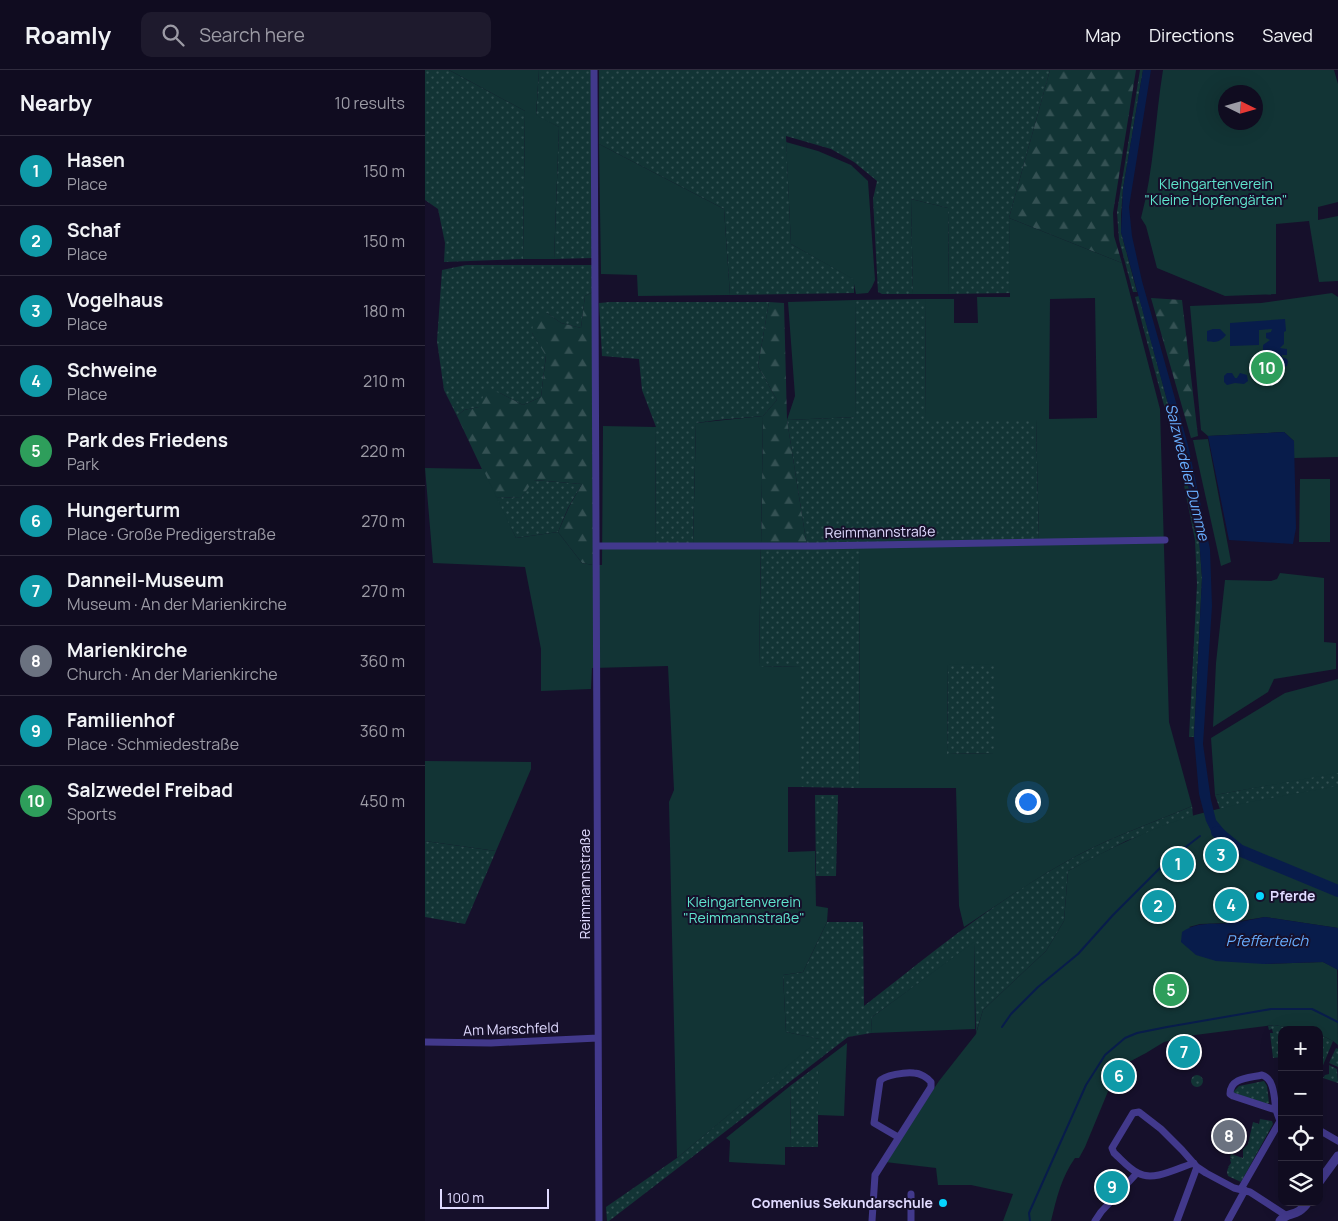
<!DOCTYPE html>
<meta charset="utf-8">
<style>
body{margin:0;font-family:Manrope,sans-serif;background:#1e1a2d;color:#f1f3f6}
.controls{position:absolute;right:15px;bottom:15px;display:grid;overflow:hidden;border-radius:10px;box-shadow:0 5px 20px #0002}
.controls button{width:45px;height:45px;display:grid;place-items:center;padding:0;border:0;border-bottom:1px solid #302c3e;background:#100c20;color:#f1f3f6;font:25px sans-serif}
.compass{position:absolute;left:793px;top:15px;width:45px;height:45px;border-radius:50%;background:#100c20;box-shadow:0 5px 20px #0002;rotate:95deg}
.scale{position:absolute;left:15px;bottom:12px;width:109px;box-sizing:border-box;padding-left:5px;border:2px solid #e0daff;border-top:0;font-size:14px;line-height:18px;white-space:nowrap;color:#e0daff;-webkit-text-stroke:4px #16102b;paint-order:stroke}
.you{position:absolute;left:602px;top:731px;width:18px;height:18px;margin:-12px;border:4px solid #fff;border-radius:50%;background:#1a73e8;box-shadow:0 0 0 8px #1a73e833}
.badge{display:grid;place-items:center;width:32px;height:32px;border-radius:50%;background:#06d5ff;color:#fff;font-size:16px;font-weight:700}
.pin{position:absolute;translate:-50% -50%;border:2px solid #fff;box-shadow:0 1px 5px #0006}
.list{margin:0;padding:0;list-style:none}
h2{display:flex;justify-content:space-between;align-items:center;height:65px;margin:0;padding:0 20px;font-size:21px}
h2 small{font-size:16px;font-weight:400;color:#9c9ba5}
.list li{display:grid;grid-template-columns:32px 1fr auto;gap:15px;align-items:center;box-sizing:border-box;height:70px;padding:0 20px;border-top:1px solid #302c3e}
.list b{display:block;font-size:19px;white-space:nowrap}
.list p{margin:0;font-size:16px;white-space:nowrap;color:#9c9ba5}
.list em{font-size:16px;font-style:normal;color:#9c9ba5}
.icon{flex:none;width:28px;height:28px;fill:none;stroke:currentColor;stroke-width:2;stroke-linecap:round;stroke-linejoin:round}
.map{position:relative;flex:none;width:913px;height:1151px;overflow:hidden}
header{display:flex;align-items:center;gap:30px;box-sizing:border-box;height:70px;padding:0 25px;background:#100c20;border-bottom:1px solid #302c3e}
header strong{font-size:24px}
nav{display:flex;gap:28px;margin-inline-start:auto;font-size:18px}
.search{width:350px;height:45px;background:#1e1a2d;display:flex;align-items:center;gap:12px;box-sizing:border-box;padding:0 18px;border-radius:10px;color:#9c9ba5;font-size:19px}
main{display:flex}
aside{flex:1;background:#100c20}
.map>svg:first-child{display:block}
.grass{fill:url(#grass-dots)}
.forest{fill:url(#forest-firs)}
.green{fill:#123435;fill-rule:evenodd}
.water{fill:#081c4b}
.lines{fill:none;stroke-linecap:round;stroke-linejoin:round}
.stream{stroke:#081c4b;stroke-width:2}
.river{stroke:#081c4b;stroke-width:12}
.minor{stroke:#42398c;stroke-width:7}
.tertiary{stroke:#42398c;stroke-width:9}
.poi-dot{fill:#06d5ff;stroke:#16102b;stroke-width:2}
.labels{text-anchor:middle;stroke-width:4;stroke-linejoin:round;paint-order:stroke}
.park-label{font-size:14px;fill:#5fe5cd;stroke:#16102b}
.street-label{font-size:14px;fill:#e0daff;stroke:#16102b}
.poi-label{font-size:14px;font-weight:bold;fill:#e0daff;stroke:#16102b;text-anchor:start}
.water-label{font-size:15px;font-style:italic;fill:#68aeff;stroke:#16102b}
</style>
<header>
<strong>Roamly</strong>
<div class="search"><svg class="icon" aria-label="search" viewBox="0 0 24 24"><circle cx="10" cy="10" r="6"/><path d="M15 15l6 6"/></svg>Search here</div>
<nav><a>Map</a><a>Directions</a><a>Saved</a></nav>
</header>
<main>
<aside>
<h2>Nearby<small>10 results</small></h2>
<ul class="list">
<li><span class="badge" style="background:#0f9aa8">1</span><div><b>Hasen</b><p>Place</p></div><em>150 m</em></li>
<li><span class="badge" style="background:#0f9aa8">2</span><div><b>Schaf</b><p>Place</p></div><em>150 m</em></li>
<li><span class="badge" style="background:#0f9aa8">3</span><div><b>Vogelhaus</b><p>Place</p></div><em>180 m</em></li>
<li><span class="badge" style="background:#0f9aa8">4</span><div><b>Schweine</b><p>Place</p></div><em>210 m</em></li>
<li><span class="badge" style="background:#2e9e5b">5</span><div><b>Park des Friedens</b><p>Park</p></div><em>220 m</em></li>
<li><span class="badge" style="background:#0f9aa8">6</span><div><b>Hungerturm</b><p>Place · Große Predigerstraße</p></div><em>270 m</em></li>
<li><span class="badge" style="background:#0f9aa8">7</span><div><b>Danneil-Museum</b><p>Museum · An der Marienkirche</p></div><em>270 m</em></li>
<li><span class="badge" style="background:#6b7280">8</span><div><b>Marienkirche</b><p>Church · An der Marienkirche</p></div><em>360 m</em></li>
<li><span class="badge" style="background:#0f9aa8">9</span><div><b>Familienhof</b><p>Place · Schmiedestraße</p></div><em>360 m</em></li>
<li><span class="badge" style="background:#2e9e5b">10</span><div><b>Salzwedel Freibad</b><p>Sports</p></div><em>450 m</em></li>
</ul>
</aside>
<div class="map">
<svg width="913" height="1151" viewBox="0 0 913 1151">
<defs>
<pattern id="grass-dots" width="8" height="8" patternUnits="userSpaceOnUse" patternTransform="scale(1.25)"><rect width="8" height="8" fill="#123435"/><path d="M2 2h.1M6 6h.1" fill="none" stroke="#345153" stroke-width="1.8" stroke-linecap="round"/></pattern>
<pattern id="forest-firs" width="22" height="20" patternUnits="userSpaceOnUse" patternTransform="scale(1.25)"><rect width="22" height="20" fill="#123435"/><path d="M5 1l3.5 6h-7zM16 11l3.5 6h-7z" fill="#345153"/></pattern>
</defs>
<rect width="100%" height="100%" fill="#16102b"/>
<!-- grass -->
<path class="grass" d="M 0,0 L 24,0 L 100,41 L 98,189 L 19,192 L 20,173 L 13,139 L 0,130 Z
M 114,0 L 166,0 L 168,188 L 129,189 L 134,57 L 111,46 Z
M 174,0 L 625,0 L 584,148 L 586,223 L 524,224 L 523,138 L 486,129 L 488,224 L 457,224 L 453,222 L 448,129 L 452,111 L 429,92 L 406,79 L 361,66 L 366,174 L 429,209 L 429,223 L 305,225 L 299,139 L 174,74 Z
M 715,0 L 718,0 L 698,119 L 696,145 L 696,162 L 712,222 L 708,222 L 694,170 L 692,142 Z
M 41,195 L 167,195 L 168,222 L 160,226 L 156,258 L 136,253 L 122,243 L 107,263 L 121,285 L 116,327 L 98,335 L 75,323 L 54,337 L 39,340 L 32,346 L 19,320 L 12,271 L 17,200 Z
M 714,226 L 748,352 L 764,419 L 774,467 L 777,508 L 769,667 L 764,667 L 772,514 L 770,470 L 755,395 L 710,227 Z
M 501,229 L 500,350 L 611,350 L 614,472 L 435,474 L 434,718 L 375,717 L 375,596 L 334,597 L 336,477 L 382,477 L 362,350 L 431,347 L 430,230 Z
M 185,232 L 344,232 L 333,296 L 352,330 L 338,346 L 293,350 L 271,353 L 268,474 L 230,475 L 231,357 L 217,320 L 214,289 L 177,286 L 174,233 Z
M 108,410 L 157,414 L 143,438 L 133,462 L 91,468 L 70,427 L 96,428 Z
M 523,593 L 570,594 L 570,683 L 522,684 Z
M 913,702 L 913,721 L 796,742 L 790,725 Z
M 390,725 L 413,725 L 411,806 L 391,806 Z
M 767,736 L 768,746 L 701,771 L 643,801 L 639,851 L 621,881 L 558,940 L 551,963 L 549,873 L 447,947 L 446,963 L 423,967 L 184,1151 L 182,1151 L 181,1137 L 252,1088 L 394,969 L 361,962 L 358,905 L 378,902 L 402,852 L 438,852 L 439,936 C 508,882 577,825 655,784 C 691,765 730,752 767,736 Z
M 0,771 L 71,781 L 40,854 L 0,847 Z
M 849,955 L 878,960 L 857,960 L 857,987 L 848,988 L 845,963 L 848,963 L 847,959 L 844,960 L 843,956 Z
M 894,964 L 908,971 L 894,1005 Z
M 911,978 L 913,979 L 913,997 L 904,993 Z
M 393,995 L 393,1077 L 366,1077 L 365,1016 Z
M 904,995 L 912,999 L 913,1013 L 898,1008 L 900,1005 L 904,1004 Z
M766 1011a6 6 0 1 1 12 0a6 6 0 1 1-12 0Z
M 839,1011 L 842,1016 L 844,1033 L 842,1034 L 811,1027 L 808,1022 L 814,1016 Z
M 835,1049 L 847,1051 L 848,1054 L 816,1112 L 803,1106 L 802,1102 L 803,1098 L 804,1098 L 803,1097 L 806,1093 L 805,1089 L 807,1089 L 805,1088 L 806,1084 L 818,1088 L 818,1079 L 823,1074 L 828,1052 L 834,1054 Z"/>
<!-- forest -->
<path class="forest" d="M 625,0 L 711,0 L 688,143 L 689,166 L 697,193 L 584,148 Z
M 168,222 L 168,495 L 157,493 L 133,462 L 144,437 L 157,414 L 109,410 L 96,428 L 70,427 L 32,346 L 39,340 L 54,337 L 61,319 L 75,323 L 98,335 L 116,327 L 121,286 L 107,263 L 109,245 L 122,243 L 136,253 L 156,258 L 160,226 Z
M 726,228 L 757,230 L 773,366 L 766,368 Z
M 344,232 L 359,233 L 362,350 L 382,477 L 336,477 L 338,346 L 352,330 L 333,296 Z"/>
<!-- green -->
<path class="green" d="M 24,0 L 114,0 L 111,45 L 134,57 L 129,189 L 98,189 L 100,41 Z
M 738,0 L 909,0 L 913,14 L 913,132 L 893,137 L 893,150 L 913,146 L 913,211 L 894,212 L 884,151 L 851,154 L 851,224 L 800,226 L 732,198 L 721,156 L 716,148 C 729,100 730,49 738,0 ZM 801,22 L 831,22 L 831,52 L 801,52 Z
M 361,72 L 393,81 L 426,95 L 443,111 L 450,210 L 447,217 L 443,223 L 431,224 L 428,209 L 366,174 Z
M 174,74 L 299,139 L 305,225 L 213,226 L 212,205 L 176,204 Z
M 486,129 L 523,138 L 524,224 L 488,224 Z
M 584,148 L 697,193 L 735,339 L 744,652 L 767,736 C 730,752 691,765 655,784 C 615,805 577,832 539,857 L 534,836 L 531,718 L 434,718 L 435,473 L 614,472 L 611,350 L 500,350 L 501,229 L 529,229 L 529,253 L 553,253 L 552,227 L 585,227 ZM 670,228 L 672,348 L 624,349 L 625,229 ZM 523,594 L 570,595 L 570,683 L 522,684 Z
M 907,223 L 913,227 L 913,387 L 869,388 L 869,371 L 859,362 L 783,366 L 776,360 L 765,236 L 836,233 Z
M 430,230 L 431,347 L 362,350 L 370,326 L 363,232 Z
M 338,346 L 334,597 L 375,596 L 375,717 L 363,717 L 363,782 L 390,781 L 391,836 L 403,838 L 402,852 L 378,902 L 358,905 L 361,962 L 395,969 L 252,1088 L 244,732 L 249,720 L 243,596 L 167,598 L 166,619 L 116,621 L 116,579 L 100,497 L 8,493 L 0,398 L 58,399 L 91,468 L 133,462 L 157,493 L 168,495 L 177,495 L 178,356 L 231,357 L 230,474 L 268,474 L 271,353 Z
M 783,369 L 806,492 L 796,496 L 768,370 Z
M 875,409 L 905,409 L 905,472 L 874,472 Z
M 855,503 L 899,508 L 899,572 L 911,573 L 911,599 L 849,609 L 843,622 L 788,657 L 791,593 L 800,510 L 846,511 L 852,509 Z
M 913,609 L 913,703 L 790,725 L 786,668 L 860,623 Z
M 0,691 L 106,692 L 106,699 L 71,781 L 0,771 Z
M 913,716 L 913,858 L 840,847 L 803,853 L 775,854 L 764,857 L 839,894 L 898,892 L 912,899 L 913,975 L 908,971 L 894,964 L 894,960 L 878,960 L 849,955 L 770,965 L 739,972 L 721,983 L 704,992 L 689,1007 L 660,1077 L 654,1088 L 650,1088 C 636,1108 632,1127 626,1151 L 578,1151 L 588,1124 L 546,1115 L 513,1115 L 511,1098 L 460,1092 L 514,1011 L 551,964 L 558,940 L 621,881 L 639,851 L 643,801 C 684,779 725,758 770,745 C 816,732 865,725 913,716 Z
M 549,872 L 550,959 L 446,963 L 447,947 Z
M 422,973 L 419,1046 L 393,1045 L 393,995 Z
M 365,1016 L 366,1077 L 360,1077 L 360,1095 L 304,1092 L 305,1071 L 301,1068 Z"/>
<!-- water -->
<path class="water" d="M 718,0 L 726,0 L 704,137 L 707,166 L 717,211 L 763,375 L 785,479 L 787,536 L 778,674 L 786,730 L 791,750 L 805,767 L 804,776 L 786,761 L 781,751 L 774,724 L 769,667 L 777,508 L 774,467 L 764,419 L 748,352 L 696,162 L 698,119 Z
M 860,249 L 861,261 L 859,262 L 859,274 L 855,278 L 862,279 L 862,285 L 857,285 L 857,287 L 862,289 L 863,292 L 862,296 L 858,297 L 841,297 L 839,295 L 839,289 L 845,286 L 838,281 L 838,275 L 845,270 L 841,268 L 841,263 L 846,262 L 847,259 L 834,260 L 834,275 L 805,276 L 805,253 Z
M 788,259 L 795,259 L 801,265 C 795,272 791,273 782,271 L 782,261 Z
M 802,303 L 807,303 L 810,308 L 812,308 L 815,303 L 822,305 L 823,311 L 819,314 L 810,313 L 802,315 L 799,312 L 799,306 Z
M 859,362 L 869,371 L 871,458 L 868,474 L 804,470 L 783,366 Z
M 840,847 L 913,858 L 913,900 L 898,892 L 839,894 L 791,891 L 771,885 L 756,872 L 757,862 C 774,851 785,855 804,853 C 816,852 828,849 840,847 Z"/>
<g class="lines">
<!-- stream -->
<path class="stream" d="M 577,957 L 586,944 L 613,917 L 653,884 L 688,845 L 740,793 L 775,766
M 605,1151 L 604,1143 L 661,1015 L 680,985 L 700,968 L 712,963 L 742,957 L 846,939 L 887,939 L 913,952"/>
<!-- river -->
<path class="river" d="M 792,762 L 814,780 L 913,821"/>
<!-- minor -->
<path class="minor" d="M 169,0 L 174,1151
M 171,476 L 390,476 L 740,470
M 0,972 L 66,973 L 173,968
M 851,1040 C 849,1029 850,1009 837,1005 C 825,1008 805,1007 805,1024 L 808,1026 L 851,1040 L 855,1051
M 894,1060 L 913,1071
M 769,1093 C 753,1098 728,1112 713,1103 C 704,1099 696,1089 689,1083 L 687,1078 L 708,1043 L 714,1042 L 736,1059 L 757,1080 L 772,1097 L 781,1103 L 809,1118 L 825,1122 L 862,1146
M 816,1119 L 855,1051
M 447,1151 L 450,1105 L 506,1017 L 506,1012 C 503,1008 495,1003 489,1003 C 481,1002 459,1005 455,1011 L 449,1053 L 473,1067
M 486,1151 L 486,1124
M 670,1151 L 676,1142 L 712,1103
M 752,1151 L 772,1097
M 803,1151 L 820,1120"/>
<!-- tertiary -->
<path class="tertiary" d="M 894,1112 L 913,1086
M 855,1151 C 863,1141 872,1148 883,1132"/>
</g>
<!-- markers -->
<g class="poi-dot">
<circle cx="835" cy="826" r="5"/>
<circle cx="518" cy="1133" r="5"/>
</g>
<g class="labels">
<!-- park labels -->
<g class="park-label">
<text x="791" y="119">Kleingartenverein<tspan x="791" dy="16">"Kleine Hopfengärten"</tspan></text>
<text x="319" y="837">Kleingartenverein<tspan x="319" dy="16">"Reimmannstraße"</tspan></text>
</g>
<!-- street labels -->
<g class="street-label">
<text transform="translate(455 462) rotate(-1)" y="5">Reimmannstraße</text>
<text transform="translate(160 814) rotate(-90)" y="5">Reimmannstraße</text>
<text transform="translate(86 959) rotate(-2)" y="5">Am Marschfeld</text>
</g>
<!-- poi labels -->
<g class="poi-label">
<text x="845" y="831">Pferde</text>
<text x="508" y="1138" text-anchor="end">Comenius Sekundarschule</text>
</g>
<!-- water labels -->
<g class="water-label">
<text transform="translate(762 402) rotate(76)" y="5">Salzwedeler Dumme</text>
<text x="842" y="876">Pfefferteich</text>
</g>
</g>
</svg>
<div class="controls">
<button>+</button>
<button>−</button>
<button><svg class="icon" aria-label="locate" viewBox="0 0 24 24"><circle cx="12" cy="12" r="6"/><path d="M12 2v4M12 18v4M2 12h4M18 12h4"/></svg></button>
<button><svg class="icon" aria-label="layers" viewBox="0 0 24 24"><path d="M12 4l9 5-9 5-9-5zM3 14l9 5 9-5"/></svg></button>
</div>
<svg class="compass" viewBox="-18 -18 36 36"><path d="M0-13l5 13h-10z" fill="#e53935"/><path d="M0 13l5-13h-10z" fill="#9c9ba5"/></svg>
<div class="scale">100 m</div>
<div class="you"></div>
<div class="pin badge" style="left:753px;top:794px;background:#0f9aa8">1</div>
<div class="pin badge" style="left:733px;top:836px;background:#0f9aa8">2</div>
<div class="pin badge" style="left:796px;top:785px;background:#0f9aa8">3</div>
<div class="pin badge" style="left:806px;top:835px;background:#0f9aa8">4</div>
<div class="pin badge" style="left:746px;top:920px;background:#2e9e5b">5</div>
<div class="pin badge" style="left:694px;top:1006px;background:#0f9aa8">6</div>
<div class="pin badge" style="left:759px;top:982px;background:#0f9aa8">7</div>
<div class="pin badge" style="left:804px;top:1066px;background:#6b7280">8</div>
<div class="pin badge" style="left:687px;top:1117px;background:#0f9aa8">9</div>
<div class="pin badge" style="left:842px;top:298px;background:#2e9e5b">10</div>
</div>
</main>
